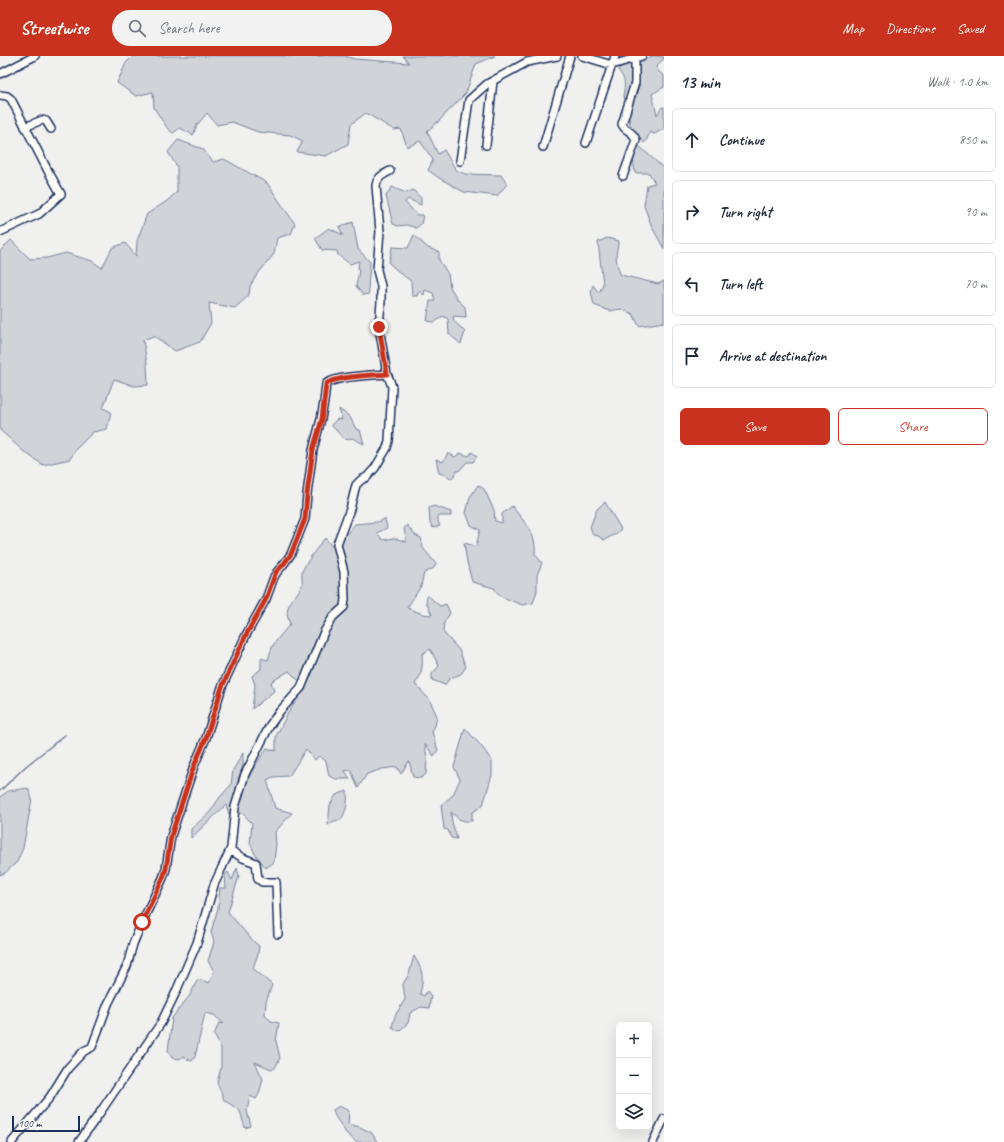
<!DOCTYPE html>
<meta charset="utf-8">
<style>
body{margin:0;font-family:Caveat,sans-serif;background:#f2f2f3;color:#1f2937}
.controls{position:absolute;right:12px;bottom:12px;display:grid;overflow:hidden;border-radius:6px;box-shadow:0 4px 16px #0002}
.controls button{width:36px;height:36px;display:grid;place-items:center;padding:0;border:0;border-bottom:1px solid #e0e1e3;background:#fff;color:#1f2937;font:20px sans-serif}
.scale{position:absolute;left:12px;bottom:10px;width:68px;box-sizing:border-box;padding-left:4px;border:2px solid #1b2f5e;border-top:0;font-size:11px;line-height:14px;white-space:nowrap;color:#1b2f5e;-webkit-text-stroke:3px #fdfcf7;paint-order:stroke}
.stop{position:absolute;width:12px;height:12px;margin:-9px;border:3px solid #c8321e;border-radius:50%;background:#fff}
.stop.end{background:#c8321e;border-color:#fff;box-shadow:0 1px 4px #0008}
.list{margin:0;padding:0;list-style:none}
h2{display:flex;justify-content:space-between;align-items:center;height:52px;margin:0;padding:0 16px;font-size:17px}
h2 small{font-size:13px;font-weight:400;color:#747a83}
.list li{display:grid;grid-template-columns:26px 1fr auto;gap:12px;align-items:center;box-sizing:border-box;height:64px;margin:0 8px 8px;padding:0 8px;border:1px solid #e0e1e3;border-radius:6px}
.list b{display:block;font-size:15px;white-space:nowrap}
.list em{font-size:13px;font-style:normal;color:#747a83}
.actions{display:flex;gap:8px;padding:12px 16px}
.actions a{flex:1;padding:9px 0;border:1px solid #c8321e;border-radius:6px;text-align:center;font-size:14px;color:#c8321e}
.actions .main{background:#c8321e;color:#fff}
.icon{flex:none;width:22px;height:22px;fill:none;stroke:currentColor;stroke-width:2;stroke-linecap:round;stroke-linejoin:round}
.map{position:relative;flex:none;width:664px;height:1086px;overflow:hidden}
header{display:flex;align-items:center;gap:24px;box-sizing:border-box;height:56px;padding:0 20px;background:#c8321e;color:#fff}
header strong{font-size:19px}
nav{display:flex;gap:22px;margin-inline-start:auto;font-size:14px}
.search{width:280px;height:36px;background:#f2f2f3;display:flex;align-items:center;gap:10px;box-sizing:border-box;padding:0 14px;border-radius:22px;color:#747a83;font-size:15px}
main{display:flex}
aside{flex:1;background:#fff}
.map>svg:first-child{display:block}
.green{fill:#d0d3d8;stroke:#76819b}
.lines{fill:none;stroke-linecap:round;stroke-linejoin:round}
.stream{stroke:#6f7b97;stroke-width:1.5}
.minor-casing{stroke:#1b2f5e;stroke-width:10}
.minor{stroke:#fdfcf7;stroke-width:7}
.route{stroke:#c8321e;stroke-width:5}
</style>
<header>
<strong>Streetwise</strong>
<div class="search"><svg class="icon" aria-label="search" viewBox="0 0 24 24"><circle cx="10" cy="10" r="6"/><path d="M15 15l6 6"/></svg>Search here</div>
<nav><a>Map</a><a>Directions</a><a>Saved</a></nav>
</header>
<main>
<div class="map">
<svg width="664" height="1086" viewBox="0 0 664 1086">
<rect width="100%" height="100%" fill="#f0f0ee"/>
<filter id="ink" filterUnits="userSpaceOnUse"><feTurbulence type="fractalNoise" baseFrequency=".025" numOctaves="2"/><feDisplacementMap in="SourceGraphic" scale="8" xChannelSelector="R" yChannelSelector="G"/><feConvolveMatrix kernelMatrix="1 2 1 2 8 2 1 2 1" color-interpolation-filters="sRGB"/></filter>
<g filter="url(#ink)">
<!-- green -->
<path class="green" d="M 133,0 L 345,0 L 354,3 L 409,7 L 403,0 L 495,0 L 476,8 L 466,37 L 439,65 L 427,75 L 438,98 L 444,94 L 456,114 L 465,118 L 501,119 L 507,128 L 497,140 L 464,136 L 439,122 L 428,114 L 433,104 L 420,85 L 407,91 L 401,73 L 394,74 L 366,57 L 351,68 L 348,88 L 326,100 L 297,96 L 303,85 L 290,79 L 258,76 L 232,66 L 217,69 L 207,57 L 197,69 L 193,79 L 180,72 L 173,77 L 168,73 L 154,52 L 153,36 L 136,40 L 117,27 L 126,7 Z
M 653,0 L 664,1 L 664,3 L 661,5 L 656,11 L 659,16 L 664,20 L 664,31 L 652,38 L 657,59 L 662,51 L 664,51 L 664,73 L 654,78 L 650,76 L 646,85 L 644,87 L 631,71 L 627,55 L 627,46 L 623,40 C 625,29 626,23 618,14 C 626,6 642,4 653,0 Z
M 178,84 L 203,93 L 213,106 L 224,103 L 267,127 L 295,168 L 291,178 L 277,182 L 274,198 L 257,219 L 250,230 L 249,239 L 235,252 L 209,247 L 211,267 L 200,286 L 175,295 L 154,280 L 143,284 L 147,307 L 148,329 L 134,330 L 114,323 L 103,352 L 111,356 L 107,373 L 93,376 L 76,393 L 70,403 L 43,409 L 23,395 L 0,374 L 0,195 L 11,184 L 30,203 L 47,202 L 66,197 L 92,205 L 102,212 L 112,192 L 125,187 L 136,200 L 137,185 L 147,158 L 167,145 L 177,136 L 177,111 L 168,96 Z
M 637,88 L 662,111 L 664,109 L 664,193 L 652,171 L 644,150 L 647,129 L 655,127 L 649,117 L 635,117 L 632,95 Z
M 392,131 L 406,137 L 413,134 L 421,142 L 421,149 L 408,143 L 405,146 L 417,159 L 423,159 L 421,168 L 416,172 L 407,169 L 398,170 L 393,168 L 386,140 Z
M 353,166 L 358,193 L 370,206 C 370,217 367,228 369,238 L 363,239 L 356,230 L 359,215 L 358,212 L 359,205 L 350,208 L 338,199 L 337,195 L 322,194 L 315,182 L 329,172 L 343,179 L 339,171 Z
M 414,179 L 428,192 L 439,196 L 439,204 L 448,218 L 450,231 L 458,244 L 465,251 L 466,261 L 453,260 L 454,265 L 465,276 L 461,288 L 449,278 L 448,263 L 443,260 L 435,266 L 427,265 L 430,245 L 435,245 L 433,237 L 425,234 L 424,239 L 419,235 L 417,240 L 412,240 L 411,225 L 400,217 L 389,207 L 392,191 L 408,192 Z
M 607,182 L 619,185 C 615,199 615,206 621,219 L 658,228 L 664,225 L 664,266 L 639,270 L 633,258 L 621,253 L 610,255 L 594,249 L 591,235 L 593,229 L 599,237 L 603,228 L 598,186 Z
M 339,353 L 350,361 L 356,373 L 360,374 L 364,388 L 352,382 L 345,384 L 331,369 L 337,363 L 342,364 Z
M 472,396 L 477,400 L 473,406 L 467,406 L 460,414 L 457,415 L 452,423 L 446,419 L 439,417 L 436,403 L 443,406 L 448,397 L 455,401 L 460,397 L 469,400 Z
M 478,429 L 484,433 L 494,454 L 495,465 L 502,467 L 502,458 L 512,450 C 524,466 537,477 535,498 L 542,507 L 537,519 L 537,535 L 533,547 L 522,549 L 500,540 L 494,532 L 472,526 L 467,506 L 464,487 L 476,490 L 480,474 L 471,469 L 466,457 L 470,441 Z
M 605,446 L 621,473 L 616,478 L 604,484 L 598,480 L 593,479 L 590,471 L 597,453 Z
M 434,450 L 451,456 L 451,460 L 438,460 L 438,465 L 440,470 L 433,472 L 430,467 L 429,452 Z
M 385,463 L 387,472 L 377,477 L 383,484 L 394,482 L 407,486 L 404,473 L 407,469 L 415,479 L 421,482 L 423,492 L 436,508 L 434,512 L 424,517 L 421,530 L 407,552 L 423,558 L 432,559 L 426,546 L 427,539 L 440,550 L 446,548 L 450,557 L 444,567 L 443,576 L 459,594 L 466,611 L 461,618 L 450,622 L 445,629 L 432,624 L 432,618 L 439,610 L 430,593 L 422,598 C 423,610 422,619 415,628 L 429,643 L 437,660 L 435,670 L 432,676 L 438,694 L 434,700 L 425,688 L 427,703 L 426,718 L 421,722 L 413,721 L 409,705 L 401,718 L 397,711 L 382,713 L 367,718 L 358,732 L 351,714 L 345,715 L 350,723 L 336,723 L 329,720 L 326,705 L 319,700 L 315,704 L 306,693 L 289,720 L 273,721 L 267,724 L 275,752 L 292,757 L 275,776 L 276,788 L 274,806 L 266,812 L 255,798 L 250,787 L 252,767 L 242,757 L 229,758 L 226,749 L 191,782 L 191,773 L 210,756 L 220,741 L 231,729 L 233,714 L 243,697 L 243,709 L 238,724 L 247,725 L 252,715 L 267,692 L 276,695 L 276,680 L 287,659 L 296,645 L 295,632 L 299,625 L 289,615 L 271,626 L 274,635 L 252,653 L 255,629 L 252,620 L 261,613 L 261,602 L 268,604 L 272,591 L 276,585 L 290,568 C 282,549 293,546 301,531 C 304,527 301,521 302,516 C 304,509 320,488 325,482 L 334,493 L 355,468 L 377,466 Z
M 465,672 L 482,691 L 492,705 L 492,719 L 483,749 L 472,757 L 472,765 C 461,766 458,763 451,756 L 452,766 L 457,783 L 451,782 L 448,774 L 444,773 L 441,749 L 453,739 L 460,723 L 454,711 Z
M 28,732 L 32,743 L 23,792 L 17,806 L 5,817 L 0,819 L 0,741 L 8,735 Z
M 347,735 C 348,747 347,753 341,764 L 334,765 L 328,769 L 330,749 L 336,739 Z
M 237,812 L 239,820 L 228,856 L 252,884 L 259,890 L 258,898 L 253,912 L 272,929 L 266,946 L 265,958 L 271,965 L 279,967 L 276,985 L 280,1002 L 275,1012 L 271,1013 L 255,1006 L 263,1023 L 259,1038 L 256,1043 L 250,1040 L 247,1055 L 251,1070 L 245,1072 L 240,1055 L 224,1044 L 217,1026 L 221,1012 L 221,992 L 214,979 L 219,967 L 224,968 L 214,959 L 205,957 L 195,1001 L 192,1005 L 183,1001 L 179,1003 L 172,1002 L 168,995 L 172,962 L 190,939 L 198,923 L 209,927 L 214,915 L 208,905 L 214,886 L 211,876 L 218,852 L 220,832 L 226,832 L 225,819 L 228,816 L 232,824 Z
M 414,900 C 423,914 424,922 420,938 L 424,940 L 427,935 L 431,940 L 429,952 L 421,951 L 410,957 L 408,967 L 399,975 L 392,971 L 395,960 L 405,943 L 403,928 L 409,918 Z
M 339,1050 L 349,1055 L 348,1068 L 360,1071 L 372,1077 L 377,1086 L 356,1086 L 346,1077 L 335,1060 L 333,1054 Z"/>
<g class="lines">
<!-- stream -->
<path class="stream" d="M 0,735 L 26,710 L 65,679"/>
<!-- minor casing -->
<g class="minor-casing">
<path id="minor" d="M 582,0 L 612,9 L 642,0
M 0,18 L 35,0
M 0,39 L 7,40 L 11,43 L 47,113 L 61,138 L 39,158 L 0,176
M 25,71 L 42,64 L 46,65 L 51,73
M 586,87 L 615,0
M 486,89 L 493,25
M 543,91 L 570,0
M 460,105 L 469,44 L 487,28 L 527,6 L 557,0
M 623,120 L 636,84 C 633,74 625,76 622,68 L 635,27 L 635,2
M 230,794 L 243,802 L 256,807 L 258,823 L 262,826 L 276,826 L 278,878
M 12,1086 L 50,1041 L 68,1012 L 84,995 L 92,991 L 108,948 L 127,910 L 133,888 L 142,866 L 163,822 L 166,813 L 171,780 L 194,710 L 206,682 L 222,631 L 246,579 L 266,543 L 274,521 L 277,516 L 283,509 L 291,498 L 305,463 L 307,438 L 313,394 L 321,363 L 324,346 L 326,328 C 335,320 373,319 387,318
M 79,1086 L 99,1058 L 161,967 L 175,938 L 197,887 L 214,829 L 231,792 L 235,751 L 245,718 L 270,669 L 280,655 L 301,632 L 324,576 L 333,561 L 344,551 L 345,543 L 344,516 L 337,488 L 350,453 L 356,429 L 361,424 L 367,421 L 375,412 L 387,392 L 389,385 L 392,331 L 390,325 L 387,318 L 379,271 L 381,246 L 381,230 L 377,214 L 380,175 L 376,130 C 377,121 383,119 390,115
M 653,1086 L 664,1063"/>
</g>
<!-- minor -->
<use href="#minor" class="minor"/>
</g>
</g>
<g class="lines" filter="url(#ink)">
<!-- route -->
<path class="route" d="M 142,866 L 163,822 L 166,813 L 171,780 L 194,710 L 206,682 L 222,631 L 246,579 L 266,543 L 274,521 L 276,516 L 283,509 L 291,498 L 305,463 L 307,438 L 313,394 L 322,363 L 324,346 L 326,328 C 336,320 373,319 387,318 L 379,271"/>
</g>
</svg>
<div class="controls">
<button>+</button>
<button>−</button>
<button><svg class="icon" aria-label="layers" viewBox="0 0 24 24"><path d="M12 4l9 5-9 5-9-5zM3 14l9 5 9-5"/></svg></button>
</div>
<div class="scale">100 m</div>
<div class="stop" style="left:142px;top:866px"></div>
<div class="stop end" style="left:379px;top:271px"></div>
</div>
<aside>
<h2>13 min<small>Walk · 1.0 km</small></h2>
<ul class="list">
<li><svg class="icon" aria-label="ahead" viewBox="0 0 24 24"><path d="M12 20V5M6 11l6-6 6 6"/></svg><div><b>Continue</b></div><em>850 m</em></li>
<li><svg class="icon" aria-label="right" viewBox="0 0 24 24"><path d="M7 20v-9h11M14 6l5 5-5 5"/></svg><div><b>Turn right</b></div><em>90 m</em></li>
<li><svg class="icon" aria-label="left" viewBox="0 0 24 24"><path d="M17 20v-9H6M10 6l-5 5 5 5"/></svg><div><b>Turn left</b></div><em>70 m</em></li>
<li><svg class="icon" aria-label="arrive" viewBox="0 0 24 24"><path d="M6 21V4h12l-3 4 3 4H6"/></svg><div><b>Arrive at destination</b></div></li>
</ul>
<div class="actions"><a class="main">Save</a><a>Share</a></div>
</aside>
</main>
